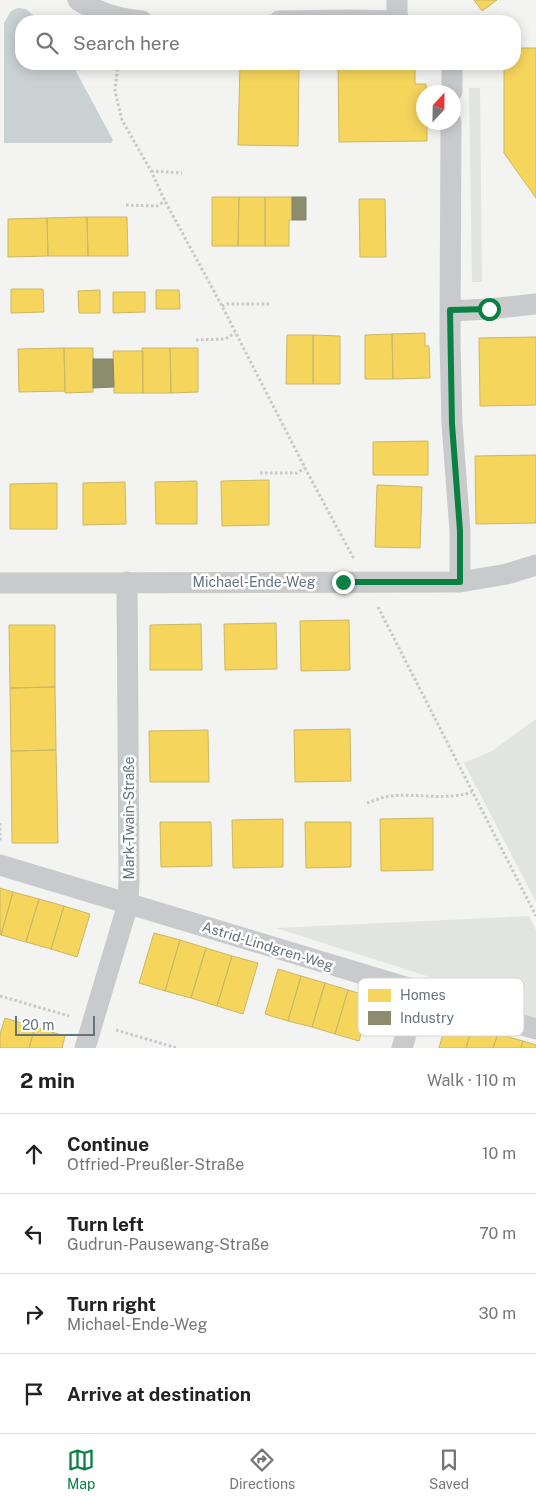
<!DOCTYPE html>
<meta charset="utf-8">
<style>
body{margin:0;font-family:"Public Sans",sans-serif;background:#f6f6f6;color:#222}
.compass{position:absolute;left:416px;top:85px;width:45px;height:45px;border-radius:50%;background:#fff;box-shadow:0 2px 12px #0003;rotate:22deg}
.scale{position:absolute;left:15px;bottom:12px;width:80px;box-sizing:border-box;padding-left:5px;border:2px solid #65737f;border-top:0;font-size:14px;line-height:18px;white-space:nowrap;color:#65737f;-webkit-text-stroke:4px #fff;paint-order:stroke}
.stop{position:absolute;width:15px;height:15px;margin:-11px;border:4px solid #0b8043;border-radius:50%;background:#fff}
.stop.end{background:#0b8043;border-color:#fff;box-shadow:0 1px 5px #0008}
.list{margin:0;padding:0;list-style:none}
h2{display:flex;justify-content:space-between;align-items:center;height:65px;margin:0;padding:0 20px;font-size:21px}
h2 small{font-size:16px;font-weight:400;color:#767676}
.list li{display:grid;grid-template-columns:32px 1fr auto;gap:15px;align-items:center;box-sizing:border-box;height:80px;padding:0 20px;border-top:1px solid #e0e0e0}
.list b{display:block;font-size:19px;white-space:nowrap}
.list p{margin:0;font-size:16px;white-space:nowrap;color:#767676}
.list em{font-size:16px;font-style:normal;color:#767676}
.icon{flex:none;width:28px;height:28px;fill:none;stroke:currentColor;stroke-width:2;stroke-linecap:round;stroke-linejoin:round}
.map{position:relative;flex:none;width:536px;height:1048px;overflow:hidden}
.search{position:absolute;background:#fff;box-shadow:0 2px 12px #0003;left:15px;right:15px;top:15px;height:55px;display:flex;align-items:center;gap:12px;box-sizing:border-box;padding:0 18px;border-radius:20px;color:#767676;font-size:19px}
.sheet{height:385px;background:#fff}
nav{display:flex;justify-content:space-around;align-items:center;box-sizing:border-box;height:70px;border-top:1px solid #e0e0e0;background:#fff;font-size:14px;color:#767676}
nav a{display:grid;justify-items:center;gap:2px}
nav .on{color:#0b8043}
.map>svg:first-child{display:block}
.green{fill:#e2e5df}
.water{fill:#c9d1d3}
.homes{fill:#f6d55c;stroke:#cab866}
.industry{fill:#8c8c6e;stroke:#808473}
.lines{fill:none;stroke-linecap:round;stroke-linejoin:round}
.path{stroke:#c7c8c7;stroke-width:3;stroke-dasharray:2.5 2.5;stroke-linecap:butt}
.street{stroke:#c8cacb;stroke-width:21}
.route{stroke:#0b8043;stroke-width:6}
.labels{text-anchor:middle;stroke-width:5;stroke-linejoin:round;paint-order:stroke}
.street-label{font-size:14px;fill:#65737f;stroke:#fff}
.key{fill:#fff;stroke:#d1d5d9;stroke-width:1}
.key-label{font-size:14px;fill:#65737f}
</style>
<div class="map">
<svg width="536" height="1048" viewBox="0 0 536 1048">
<rect width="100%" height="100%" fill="#f3f3f1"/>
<!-- green -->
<path class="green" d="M 469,88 L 480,88 L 482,282 L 472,282 Z
M 536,719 L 536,902 L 464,763 L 492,751 Z
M 529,916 L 536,930 L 536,1019 L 444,992 L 436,979 L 276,928 Z"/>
<!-- water -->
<path class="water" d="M 18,8 L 26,9 L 41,21 L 21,21 L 21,64 L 72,64 L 113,140 L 111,143 L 4,143 L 4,23 L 11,11 Z"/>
<!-- homes -->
<path class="homes" d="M 474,0 L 497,0 L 482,11 Z
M 515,48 L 536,48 L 536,198 L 504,153 L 504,64 L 515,64 Z
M 240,64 L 299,64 L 298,146 L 238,145 Z
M 338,64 L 401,64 L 401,69 L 415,69 L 415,84 L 426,84 L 426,92 L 424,92 L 424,122 L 427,122 L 427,141 L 339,142 Z
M 212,197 L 239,197 L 238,246 L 212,246 Z
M 239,197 L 265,197 L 265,246 L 238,246 Z
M 265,197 L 292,197 L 292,220 L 289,220 L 289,246 L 265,246 Z
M 359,199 L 385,199 L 386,257 L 360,257 Z
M 87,217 L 88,256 L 48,256 L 47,218 Z
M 87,217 L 127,217 L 128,256 L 88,256 Z
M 47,218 L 48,256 L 8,257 L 8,219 Z
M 11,289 L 43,289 L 44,312 L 11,313 Z
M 100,290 L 100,313 L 79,313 L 78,291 Z
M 156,290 L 179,290 L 180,309 L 156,309 Z
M 113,292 L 145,292 L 145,312 L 113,313 Z
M 425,333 L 425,346 L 429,346 L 430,378 L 393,379 L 392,334 Z
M 392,334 L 393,379 L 365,379 L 365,335 Z
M 287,335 L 313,335 L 313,384 L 286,384 Z
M 313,335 L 340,336 L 340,384 L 313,384 Z
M 536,337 L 536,405 L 480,406 L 479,338 Z
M 64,348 L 65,391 L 19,392 L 18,349 Z
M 64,348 L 93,348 L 93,392 L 65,393 Z
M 142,348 L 170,348 L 171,393 L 143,393 Z
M 170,348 L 198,348 L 198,392 L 171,393 Z
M 113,351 L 143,351 L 143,393 L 114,393 Z
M 428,441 L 428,475 L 373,475 L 373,442 Z
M 536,455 L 536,523 L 476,524 L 475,456 Z
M 269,480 L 269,525 L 222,526 L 221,481 Z
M 197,481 L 197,524 L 156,524 L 155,482 Z
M 125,482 L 126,524 L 83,525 L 83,483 Z
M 57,483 L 57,529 L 10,529 L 10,484 Z
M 377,485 L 422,487 L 420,548 L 375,547 Z
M 349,620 L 350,670 L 301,671 L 300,621 Z
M 276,623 L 277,669 L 225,670 L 224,624 Z
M 201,624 L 202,670 L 150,670 L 150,625 Z
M 9,625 L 55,625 L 55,687 L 10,688 Z
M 55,687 L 56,750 L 11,751 L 10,688 Z
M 350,729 L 351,781 L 295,782 L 294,730 Z
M 208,730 L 209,782 L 150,782 L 149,731 Z
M 56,750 L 58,843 L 12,843 L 11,751 Z
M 433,818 L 433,870 L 381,871 L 380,819 Z
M 283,819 L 283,867 L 233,868 L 232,820 Z
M 160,822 L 211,822 L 212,866 L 161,867 Z
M 305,822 L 351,822 L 351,867 L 306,868 Z
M 0,888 L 13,892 L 1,935 L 0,934 Z
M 13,892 L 39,899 L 26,942 L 1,935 Z
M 39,899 L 64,906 L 51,949 L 26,942 Z
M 64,906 L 90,914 L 77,957 L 51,949 Z
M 154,933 L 180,940 L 165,991 L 139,983 Z
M 180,940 L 206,948 L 191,998 L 165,991 Z
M 206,948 L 232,956 L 217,1006 L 191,998 Z
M 232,956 L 258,963 L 243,1014 L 217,1006 Z
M 278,969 L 301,976 L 288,1021 L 265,1014 Z
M 301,976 L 325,983 L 312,1027 L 288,1021 Z
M 325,983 L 348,990 L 335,1034 L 312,1027 Z
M 348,990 L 372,997 L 359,1041 L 335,1034 Z
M 5,1018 L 35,1027 L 29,1048 L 0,1048 L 0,1034 Z
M 447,1019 L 472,1027 L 466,1048 L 439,1048 Z
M 35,1027 L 65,1036 L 62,1048 L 29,1048 Z
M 472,1027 L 498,1034 L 493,1048 L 466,1048 Z
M 498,1034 L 523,1041 L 521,1048 L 493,1048 Z
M 523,1041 L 536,1045 L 536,1048 L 521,1048 Z"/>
<!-- industry -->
<path class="industry" d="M 292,197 L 306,197 L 306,220 L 292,220 Z
M 93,359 L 113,359 L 114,387 L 93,388 Z"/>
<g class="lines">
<!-- path -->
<path class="path" d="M 118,64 L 115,91 L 122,120 L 151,171 L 165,201 L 222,306 L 305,468 L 354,559
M 151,171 L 182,173
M 126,205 L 157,206 L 165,201
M 222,306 L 227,304 L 271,304
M 196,340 L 225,339 L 235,333
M 260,473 L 297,473 L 305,468
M 378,607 L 536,916
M 367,803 C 374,801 382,797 390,796 C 417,793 446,801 472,792
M 0,823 L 0,842
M 0,996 L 69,1016
M 116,1030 L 177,1048"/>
<!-- street -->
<path class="street" d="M 78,0 C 97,12 118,19 142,21
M 279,21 L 351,20 L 400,21
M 397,21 L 397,0
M 452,92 L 452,64
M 451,122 L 450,341 L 452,424 L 460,531 L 460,582
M 450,311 L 489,309 L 536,304
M 0,583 L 460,582 L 507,574 L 536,565
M 0,865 L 419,991 L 439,1001 L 536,1029
M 85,1048 L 128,904 L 129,880 L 127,582
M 402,1048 L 419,991"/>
</g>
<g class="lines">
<!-- route -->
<path class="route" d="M 343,582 L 460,582 L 460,531 L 452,424 L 450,310 L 489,309"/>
</g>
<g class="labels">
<!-- street labels -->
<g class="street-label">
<text x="254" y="587">Michael-Ende-Weg</text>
<text transform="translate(129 818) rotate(-90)" y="5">Mark-Twain-Straße</text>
<text transform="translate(268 946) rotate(17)" y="5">Astrid-Lindgren-Weg</text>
</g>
</g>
<!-- legend -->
<rect x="358" y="978" width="166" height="58" rx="8" class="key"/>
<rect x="368" y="989" width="23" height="13" fill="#f6d55c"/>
<rect x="368" y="1011" width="23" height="14" fill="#8c8c6e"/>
<g class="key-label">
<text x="400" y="1000">Homes</text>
<text x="400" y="1023">Industry</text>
</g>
</svg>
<svg class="compass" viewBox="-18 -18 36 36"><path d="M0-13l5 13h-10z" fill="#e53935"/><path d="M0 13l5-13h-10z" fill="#767676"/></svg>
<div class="scale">20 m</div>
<div class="stop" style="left:489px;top:309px"></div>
<div class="stop end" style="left:343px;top:582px"></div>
<div class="search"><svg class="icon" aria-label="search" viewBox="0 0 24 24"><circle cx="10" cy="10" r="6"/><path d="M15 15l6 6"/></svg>Search here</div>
</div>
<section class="sheet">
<h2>2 min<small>Walk · 110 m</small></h2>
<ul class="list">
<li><svg class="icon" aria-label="ahead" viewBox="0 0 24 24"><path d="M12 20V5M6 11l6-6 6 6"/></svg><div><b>Continue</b><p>Otfried-Preußler-Straße</p></div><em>10 m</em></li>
<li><svg class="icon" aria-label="left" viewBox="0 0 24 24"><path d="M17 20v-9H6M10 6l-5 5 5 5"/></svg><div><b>Turn left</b><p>Gudrun-Pausewang-Straße</p></div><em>70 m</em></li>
<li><svg class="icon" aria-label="right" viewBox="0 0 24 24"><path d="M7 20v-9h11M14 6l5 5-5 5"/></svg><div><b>Turn right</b><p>Michael-Ende-Weg</p></div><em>30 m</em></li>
<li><svg class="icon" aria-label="arrive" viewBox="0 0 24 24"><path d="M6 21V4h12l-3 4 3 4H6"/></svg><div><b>Arrive at destination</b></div></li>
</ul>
</section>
<nav>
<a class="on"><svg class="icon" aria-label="map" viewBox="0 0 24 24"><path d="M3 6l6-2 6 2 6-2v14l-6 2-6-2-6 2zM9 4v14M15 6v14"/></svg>Map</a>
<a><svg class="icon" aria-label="directions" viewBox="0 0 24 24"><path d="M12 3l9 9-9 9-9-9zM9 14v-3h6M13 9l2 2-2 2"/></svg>Directions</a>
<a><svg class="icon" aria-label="saved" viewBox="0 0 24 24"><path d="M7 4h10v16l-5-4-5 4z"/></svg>Saved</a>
</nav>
